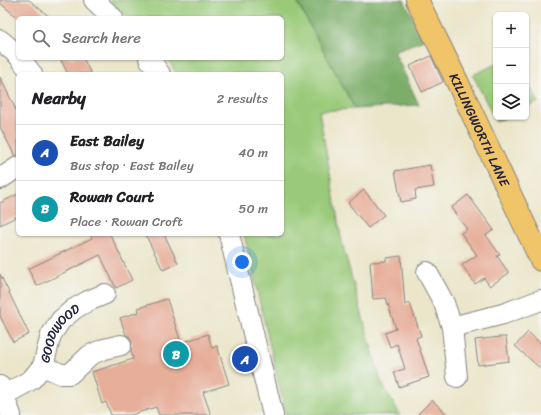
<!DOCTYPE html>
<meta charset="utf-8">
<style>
body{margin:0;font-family:Sriracha,sans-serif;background:#f2f2f2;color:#202124}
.controls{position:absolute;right:12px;top:12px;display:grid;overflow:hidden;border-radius:6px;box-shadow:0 1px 3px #0004}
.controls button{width:36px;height:36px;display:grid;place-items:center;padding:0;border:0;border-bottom:1px solid #e0e0e0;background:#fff;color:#202124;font:20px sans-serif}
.you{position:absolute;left:242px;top:262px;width:14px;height:14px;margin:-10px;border:3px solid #fff;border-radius:50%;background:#1a73e8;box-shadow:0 0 0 6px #1a73e833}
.badge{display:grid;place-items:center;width:26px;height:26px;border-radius:50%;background:#c8321e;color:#fff;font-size:13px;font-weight:700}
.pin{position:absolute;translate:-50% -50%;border:2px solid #fff;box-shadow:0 1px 4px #0006}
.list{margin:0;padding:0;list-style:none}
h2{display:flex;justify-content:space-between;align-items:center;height:52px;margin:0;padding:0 16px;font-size:17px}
h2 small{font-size:13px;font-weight:400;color:#757577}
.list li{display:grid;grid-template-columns:26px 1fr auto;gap:12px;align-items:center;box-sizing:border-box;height:56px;padding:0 16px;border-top:1px solid #e0e0e0}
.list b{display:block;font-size:15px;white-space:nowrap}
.list p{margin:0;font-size:13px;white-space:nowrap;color:#757577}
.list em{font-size:13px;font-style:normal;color:#757577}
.icon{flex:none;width:22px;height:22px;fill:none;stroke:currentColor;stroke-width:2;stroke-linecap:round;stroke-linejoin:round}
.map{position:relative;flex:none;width:541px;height:415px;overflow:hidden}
.search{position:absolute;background:#fff;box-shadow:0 1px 3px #0004;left:16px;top:16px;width:268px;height:44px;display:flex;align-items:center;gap:10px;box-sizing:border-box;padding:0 14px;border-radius:6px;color:#757577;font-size:15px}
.panel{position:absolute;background:#fff;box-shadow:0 1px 3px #0004;left:16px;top:72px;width:268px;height:164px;border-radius:6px}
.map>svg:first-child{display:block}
.green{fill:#9aca79;stroke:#5e765a}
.forest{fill:#7bae69;stroke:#4e6852}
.building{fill:#e7ae9a}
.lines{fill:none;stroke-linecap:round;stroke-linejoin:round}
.minor-casing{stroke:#868482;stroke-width:22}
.major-casing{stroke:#868482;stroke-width:24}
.minor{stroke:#fff;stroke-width:20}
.major{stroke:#f0c469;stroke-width:22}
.labels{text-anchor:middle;stroke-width:3;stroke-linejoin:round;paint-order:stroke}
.street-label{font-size:13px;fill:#22223b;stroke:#f6f6f2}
</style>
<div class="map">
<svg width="541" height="415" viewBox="0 0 541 415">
<rect width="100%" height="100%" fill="#f6f6f2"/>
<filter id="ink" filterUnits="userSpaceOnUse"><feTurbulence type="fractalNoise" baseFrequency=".025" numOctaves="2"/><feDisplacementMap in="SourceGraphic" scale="8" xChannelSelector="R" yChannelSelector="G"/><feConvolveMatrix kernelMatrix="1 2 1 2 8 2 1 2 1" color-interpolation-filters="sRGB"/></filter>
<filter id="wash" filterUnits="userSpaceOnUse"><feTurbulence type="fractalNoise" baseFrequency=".012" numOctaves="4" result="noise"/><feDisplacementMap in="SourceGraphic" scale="16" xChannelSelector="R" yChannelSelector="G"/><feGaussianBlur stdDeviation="0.9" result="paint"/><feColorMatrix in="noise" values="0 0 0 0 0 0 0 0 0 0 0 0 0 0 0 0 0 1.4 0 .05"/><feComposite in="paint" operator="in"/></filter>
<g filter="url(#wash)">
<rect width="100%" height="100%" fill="#ebe6ca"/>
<!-- green -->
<path class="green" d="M 109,0 L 296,0 L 355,109 L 319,111 L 342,243 L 381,382 L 400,415 L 286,415 L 244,234 L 282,234 L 282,74 L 177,74 L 167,58 L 282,58 L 282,18 L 129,18 Z
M 496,64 L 496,117 L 507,117 L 496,122 L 473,75 Z
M 526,78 L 538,102 L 526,108 Z"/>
<!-- forest -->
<path class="forest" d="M 296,0 L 404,0 L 424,40 L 394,51 L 419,105 L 355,109 Z"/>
<g id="blocks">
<!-- building -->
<path class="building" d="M 0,0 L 29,0 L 51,18 L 18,18 L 0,3 Z
M 431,56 L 443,82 L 422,92 L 410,66 Z
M 60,58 L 83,58 L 91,74 L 68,74 Z
M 0,77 L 18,114 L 18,156 L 15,156 L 0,127 Z
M 430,165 L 434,187 L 415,190 L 416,199 L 401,202 L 395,171 Z
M 364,190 L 384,215 L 368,228 L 348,203 Z
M 18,194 L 18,216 L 0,225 L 0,203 Z
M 468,195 L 494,230 L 486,235 L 500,255 L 497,256 L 509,273 L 490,286 L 484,278 L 475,284 L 462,265 L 477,255 L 461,233 L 467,229 L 451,208 Z
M 90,234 L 110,234 L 132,280 L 116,288 L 100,255 L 37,286 L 28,269 L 92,238 Z
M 145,234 L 164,234 L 178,263 L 163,270 Z
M 401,256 L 405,305 L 410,303 L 421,336 L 416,338 L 429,377 L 399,387 L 394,372 L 405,369 L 397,344 L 390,347 L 385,333 L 396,329 L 386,298 L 373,299 L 370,262 L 386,261 L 386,258 Z
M 0,274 L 29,334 L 13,342 L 0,316 Z
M 167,299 L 181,343 L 208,334 L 212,348 L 217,346 L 229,384 L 203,392 L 211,415 L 159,415 L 156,407 L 131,415 L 111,415 L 106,402 L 102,404 L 92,372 L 133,359 L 131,351 L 132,342 L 130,337 L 126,335 L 120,318 L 139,312 L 138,308 Z
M 528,332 L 541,344 L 541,369 L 515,346 Z
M 500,337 L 506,337 L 509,361 L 478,365 L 475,340 Z
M 432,400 L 448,415 L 417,415 Z"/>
</g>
</g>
<g filter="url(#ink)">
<use href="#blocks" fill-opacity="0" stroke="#868482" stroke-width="1"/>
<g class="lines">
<!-- minor casing -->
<g class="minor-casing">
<g id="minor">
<path d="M 94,0 L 113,18"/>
<path d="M 0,40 L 18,55"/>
<path d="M 20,58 L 32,74"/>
<path d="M 149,58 L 160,74"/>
<path d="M 0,179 L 18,167"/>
<path d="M 229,234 L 273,415"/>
<path d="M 427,272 L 444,303 L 452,327 L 457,377"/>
<path d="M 452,327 L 503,314 L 541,300"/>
<path d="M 43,366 L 61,374 L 70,374 L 90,355 L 104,349 L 121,345"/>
<path d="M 0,386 L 11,415"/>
<path id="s1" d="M 4,395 L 31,380 L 43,366 L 51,335 L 61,320 L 74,309 L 88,301 L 105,294"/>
</g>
</g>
<!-- major casing -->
<g class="major-casing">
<g id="major">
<path id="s2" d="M 417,0 L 456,79 L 541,260"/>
</g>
</g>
<!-- minor -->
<use href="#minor" class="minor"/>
<!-- major -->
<use href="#major" class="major"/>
</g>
</g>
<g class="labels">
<!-- street labels -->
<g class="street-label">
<text dy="5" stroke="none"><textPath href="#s2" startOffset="144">KILLINGWORTH LANE</textPath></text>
<text dy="5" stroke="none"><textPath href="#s1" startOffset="87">GOODWOOD</textPath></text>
</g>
</g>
</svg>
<div class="controls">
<button>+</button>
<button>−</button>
<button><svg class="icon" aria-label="layers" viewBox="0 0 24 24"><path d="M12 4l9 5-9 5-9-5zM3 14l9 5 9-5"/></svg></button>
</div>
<div class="you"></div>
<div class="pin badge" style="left:245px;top:359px;background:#1a4fb4">A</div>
<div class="pin badge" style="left:176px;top:354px;background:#0f9aa8">B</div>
<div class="search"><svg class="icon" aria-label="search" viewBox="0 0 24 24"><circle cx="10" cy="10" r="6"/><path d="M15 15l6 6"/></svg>Search here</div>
<section class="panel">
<h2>Nearby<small>2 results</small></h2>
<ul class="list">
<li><span class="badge" style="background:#1a4fb4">A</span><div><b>East Bailey</b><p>Bus stop · East Bailey</p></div><em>40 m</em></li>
<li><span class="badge" style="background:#0f9aa8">B</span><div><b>Rowan Court</b><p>Place · Rowan Croft</p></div><em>50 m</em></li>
</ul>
</section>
</div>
